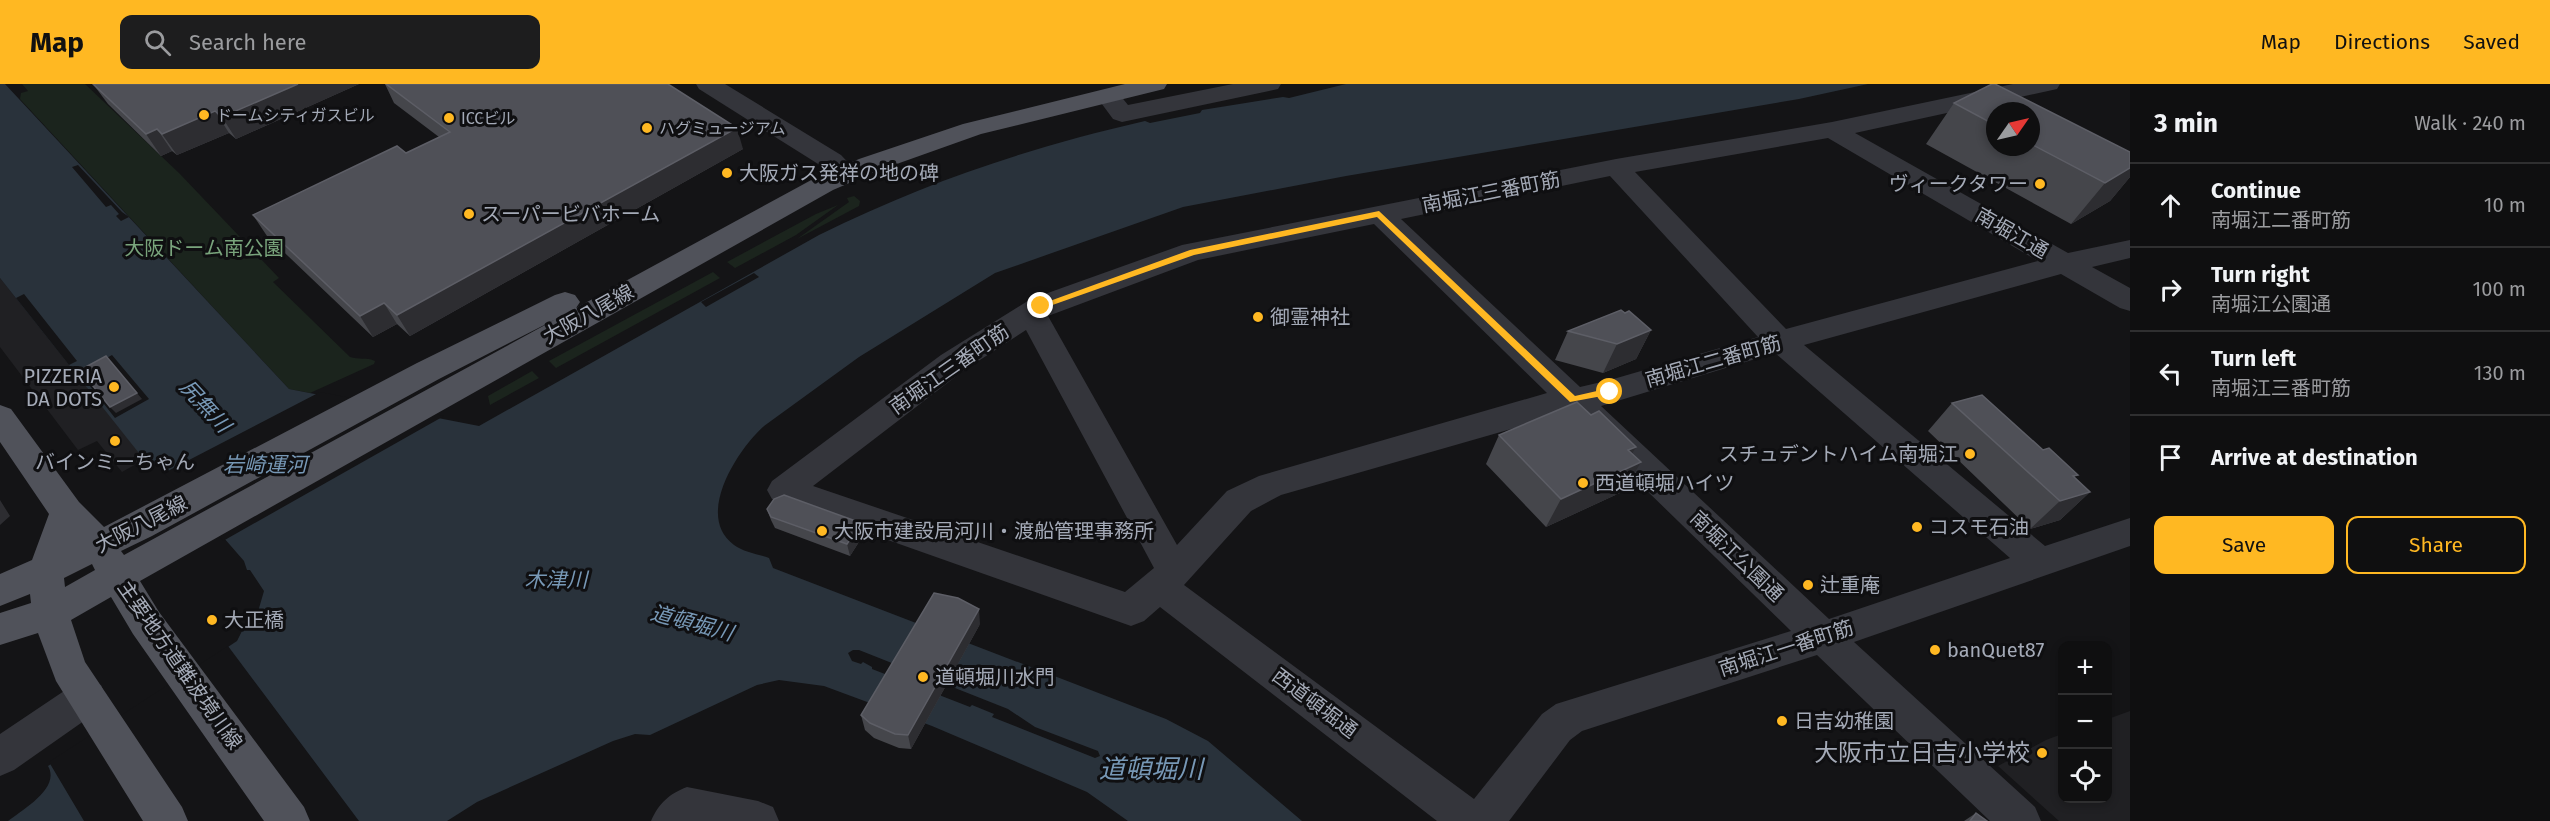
<!DOCTYPE html>
<meta charset="utf-8">
<style>
body{margin:0;font-family:"Fira Sans","Noto Sans JP",sans-serif;background:#1d1d1e;color:#f1f3f6}
.controls{position:absolute;right:18px;bottom:18px;display:grid;overflow:hidden;border-radius:12px;box-shadow:0 3px 9px #0003}
.controls button{width:54px;height:54px;display:grid;place-items:center;padding:0;border:0;border-bottom:2px solid #2f2f30;background:#0f0f10;color:#f1f3f6;font:30px sans-serif}
.compass{position:absolute;left:1986px;top:18px;width:54px;height:54px;border-radius:50%;background:#0f0f10;box-shadow:0 3px 9px #0003;rotate:56deg}
.stop{position:absolute;width:18px;height:18px;margin:-14px;border:4px solid #ffb822;border-radius:50%;background:#fff}
.stop.end{background:#ffb822;border-color:#fff;box-shadow:0 2px 6px #0008}
.list{margin:0;padding:0;list-style:none}
h2{display:flex;justify-content:space-between;align-items:center;height:78px;margin:0;padding:0 24px;font-size:26px}
h2 small{font-size:20px;font-weight:400;color:#9b9c9f}
.list li{display:grid;grid-template-columns:39px 1fr auto;gap:18px;align-items:center;box-sizing:border-box;height:84px;padding:0 24px;border-top:2px solid #2f2f30}
.list b{display:block;font-size:22px;white-space:nowrap}
.list p{margin:0;font-size:20px;white-space:nowrap;color:#9b9c9f}
.list em{font-size:20px;font-style:normal;color:#9b9c9f}
.actions{display:flex;gap:12px;padding:18px 24px}
.actions a{flex:1;padding:14px 0;border:2px solid #ffb822;border-radius:12px;text-align:center;font-size:21px;color:#ffb822}
.actions .main{background:#ffb822;color:#111}
.icon{flex:none;width:33px;height:33px;fill:none;stroke:currentColor;stroke-width:2;stroke-linecap:round;stroke-linejoin:round}
.map{position:relative;flex:none;width:2130px;height:737px;overflow:hidden}
header{display:flex;align-items:center;gap:36px;box-sizing:border-box;height:84px;padding:0 30px;background:#ffb822;color:#111}
header strong{font-size:28px}
nav{display:flex;gap:33px;margin-inline-start:auto;font-size:21px}
.search{width:420px;height:54px;background:#1d1d1e;display:flex;align-items:center;gap:15px;box-sizing:border-box;padding:0 21px;border-radius:12px;color:#9b9c9f;font-size:22px}
main{display:flex}
aside{flex:1;background:#0f0f10}
.map>svg:first-child{display:block}
.built{fill:#202023}
.green{fill:#1b241d}
.water{fill:#29323b;fill-rule:evenodd}
.pier{fill:#141416}
.lines{fill:none;stroke-linecap:round;stroke-linejoin:round}
.minor{fill:#34353b;fill-rule:evenodd}
.major{fill:#50525a;fill-rule:evenodd}
.wall{fill:#45464b;fill-rule:evenodd}
.shaded-wall{fill:#2d2d31}
.building{fill:#4f5057;stroke:#5d5e66;stroke-width:1.5}
.route{fill:#ffb822}
.poi-dot{fill:#ffb822;stroke:#0f0f11;stroke-width:2}
.labels{text-anchor:middle;stroke-width:6;stroke-linejoin:round;paint-order:stroke}
.far-poi-label{font-size:16px;fill:#a4aab7;stroke:#0f0f11;text-anchor:start}
.poi-label{font-size:20px;fill:#a4aab7;stroke:#0f0f11;text-anchor:start}
.street-label{font-size:20px;fill:#a4aab7;stroke:#0f0f11}
.park-label{font-size:20px;fill:#79a47c;stroke:#0f0f11}
.water-label{font-size:21px;font-style:italic;fill:#7798b6;stroke:#0f0f11}
.near-poi-label{font-size:24px;fill:#a4aab7;stroke:#0f0f11;text-anchor:end}
.near-water-label{font-size:26px;font-style:italic;fill:#7798b6;stroke:#0f0f11}
</style>
<header>
<strong>Map</strong>
<div class="search"><svg class="icon" aria-label="search" viewBox="0 0 24 24"><circle cx="10" cy="10" r="6"/><path d="M15 15l6 6"/></svg>Search here</div>
<nav><a>Map</a><a>Directions</a><a>Saved</a></nav>
</header>
<main>
<div class="map">
<svg width="2130" height="737" viewBox="0 0 2130 737">
<rect width="100%" height="100%" fill="#141416"/>
<!-- built -->
<path class="built" d="M 0,194 L 145,375 L 122,388 L 97,357 L 78,366 L 0,263 Z
M 2130,627 L 2130,737 L 2059,737 L 1998,682 L 2046,656 L 2062,650 L 2062,714 L 2108,714 L 2108,635 Z"/>
<!-- green -->
<path class="green" d="M 22,0 L 85,0 L 179,89 L 279,194 L 273,198 L 350,273 C 358,276 367,273 375,277 L 374,280 L 310,309 L 289,305 L 20,15 L 21,9 L 28,7 Z
M 854,112 L 860,117 L 859,122 L 797,155 L 849,118 L 847,114 Z
M 838,121 L 796,151 L 735,184 L 727,178 L 816,130 Z
M 713,188 L 720,194 L 556,284 L 549,277 Z
M 532,287 L 539,294 L 490,321 L 488,312 Z"/>
<!-- water -->
<path class="water" d="M 0,0 L 5,0 L 289,305 L 479,342 L 819,151 C 926,98 1028,64 1145,37 L 1150,39 L 1200,29 L 1202,26 L 1283,13 L 1289,14 L 1346,0 L 1868,0 L 1799,15 L 1346,92 L 1183,123 L 995,189 L 859,273 L 764,342 C 738,365 694,432 734,461 C 743,468 758,470 769,474 L 773,484 L 1166,635 L 1208,657 L 1302,737 L 1128,737 L 1087,708 L 932,642 L 824,602 L 779,596 L 757,601 L 650,651 L 635,650 L 613,657 L 477,718 L 447,737 L 8,737 C 22,726 61,704 48,682 L 237,557 L 242,547 L 255,538 L 264,507 L 250,486 L 247,486 L 244,477 L 162,383 L 146,378 L 0,194 ZM 853,566 L 859,566 L 1008,625 L 1035,643 L 1098,667 L 1100,672 L 1095,674 L 992,633 L 994,630 L 972,621 L 970,623 L 872,585 L 872,583 L 863,578 L 861,580 L 852,577 L 848,569 Z"/>
<!-- pier -->
<path class="pier" d="M 78,81 L 122,128 L 129,133 L 121,137 L 116,132 L 119,130 L 111,121 L 106,123 L 72,83 Z
M 754,189 L 759,193 L 706,223 L 701,218 Z
M 24,210 L 77,277 L 69,281 L 16,214 Z
M 112,271 L 149,315 L 115,334 L 82,292 L 106,280 L 103,276 Z
M 320,308 L 444,332 L 223,457 L 164,389 Z
M 228,562 L 359,737 L 84,737 L 49,678 Z"/>
<g class="lines">
<!-- minor -->
<path class="minor" d="M 696,0 L 725,0 L 841,71 L 859,90 L 855,96 C 840,100 834,93 823,83 L 699,5 Z
M 1233,0 L 1281,0 L 1278,5 L 1269,7 L 1122,38 L 1113,35 L 1096,12 L 1099,7 C 1115,3 1119,10 1128,21 Z
M 2013,0 L 2060,0 L 2057,5 L 2048,7 L 1855,49 L 2068,169 L 2130,156 L 2130,174 L 2092,183 L 2130,204 L 2130,227 L 2120,224 L 2061,190 L 1804,261 L 2045,462 L 2130,434 L 2130,462 L 1854,558 L 2035,723 L 2041,737 L 1990,737 L 1817,571 L 1582,647 L 1570,656 L 1509,737 L 1437,737 L 1160,523 L 1144,537 L 1131,542 L 772,415 L 767,406 L 772,397 L 941,271 L 1031,215 L 1182,161 L 1616,75 L 1832,38 ZM 1828,54 L 2038,177 L 1786,245 L 1635,88 ZM 1610,92 L 1758,253 L 1610,296 L 1580,303 L 1401,135 ZM 1374,140 L 1547,309 L 1259,392 L 1227,407 L 1177,461 L 1048,232 L 1198,176 ZM 1026,246 L 1154,484 L 1125,508 L 813,402 L 963,287 ZM 1775,269 L 2010,474 L 1829,535 L 1601,322 ZM 1567,329 L 1791,547 L 1556,620 L 1542,630 L 1474,715 L 1184,501 L 1251,427 L 1281,411 Z
M 87,596 L 101,601 L 106,613 L 101,625 L 14,686 L 0,692 L 0,650 L 73,601 Z
M 687,703 L 758,717 L 773,723 L 779,737 L 651,737 C 659,719 669,710 687,703 Z"/>
<!-- major -->
<path class="major" d="M 1125,0 L 1167,0 L 1164,5 L 981,50 L 877,87 L 833,106 L 140,497 L 159,528 L 304,723 L 310,737 L 264,737 L 133,550 L 111,513 L 71,536 L 85,578 L 182,723 L 188,737 L 143,737 L 56,597 L 38,549 L 0,561 L 0,529 L 31,519 L 30,510 L 0,522 L 0,490 L 32,476 L 49,430 L 0,358 L 0,321 L 11,325 L 79,418 L 104,443 L 417,279 L 555,211 L 565,208 L 575,211 L 580,218 L 576,224 L 815,94 L 859,75 L 963,40 ZM 556,235 L 124,471 L 121,467 L 152,452 L 439,295 ZM 92,480 L 95,486 L 65,503 L 64,494 Z"/>
</g>
<!-- wall -->
<path class="wall" d="M 93,0 L 359,0 L 236,55 L 229,49 L 177,71 L 172,67 L 161,72 L 108,20 Z
M 385,0 L 668,0 L 743,65 L 410,252 L 397,240 L 373,253 L 267,152 L 253,131 L 406,69 L 439,53 L 394,19 Z
M 1992,0 L 1995,0 L 2130,68 L 2130,93 L 2110,117 L 2071,140 L 1926,60 L 1954,19 ZM 1995,27 L 2031,27 L 2031,63 L 1995,63 Z
M 1651,246 L 1636,275 L 1603,289 L 1555,276 L 1568,247 Z
M 1952,319 L 2075,394 L 2090,408 L 2060,436 L 2030,445 L 1928,347 Z
M 1499,351 L 1632,370 L 1624,407 L 1546,443 L 1486,380 Z
M 767,425 L 864,450 L 850,472 L 775,444 L 771,436 Z
M 980,540 L 911,665 L 899,664 L 874,654 L 865,646 L 861,631 Z
M 1976,729 L 1987,737 L 1964,737 Z"/>
<!-- shaded-wall -->
<path class="shaded-wall" d="M 298,0 L 359,0 L 236,55 L 222,33 Z
M 215,27 L 229,49 L 177,71 L 162,50 Z
M 737,44 L 743,65 L 410,252 L 397,231 Z
M 157,45 L 172,67 L 161,72 L 146,50 Z
M 2130,84 L 2130,93 L 2110,117 L 2071,140 L 2105,99 Z
M 384,219 L 397,240 L 373,253 L 360,232 Z
M 1651,246 L 1636,275 L 1603,289 L 1617,260 Z
M 106,272 L 142,315 L 116,329 L 110,323 Z
M 1636,363 L 1622,387 L 1641,378 L 1624,407 L 1546,443 L 1561,415 L 1628,366 Z
M 2090,408 L 2060,436 L 2030,445 L 2060,417 Z
M 0,416 L 10,432 L 0,441 Z
M 861,439 L 864,450 L 850,472 L 847,460 Z
M 979,525 L 980,540 L 911,665 L 908,651 Z"/>
<!-- building -->
<path class="building" d="M 93,0 L 298,0 L 222,33 L 215,27 L 162,50 L 157,45 L 146,50 Z
M 386,0 L 668,0 L 737,44 L 397,231 L 384,219 L 360,232 L 253,131 L 397,62 L 406,69 L 450,48 Z
M 1992,0 L 1995,0 L 2130,68 L 2130,84 L 2105,99 L 2031,60 L 2031,27 L 1995,27 L 1995,41 L 1954,19 Z
M 1621,226 L 1625,229 L 1629,227 L 1651,246 L 1617,260 L 1568,247 Z
M 106,272 L 137,309 L 110,323 L 80,286 Z
M 1982,311 L 2043,366 L 2049,364 L 2078,391 L 2073,392 L 2090,408 L 2060,417 L 1952,319 Z
M 1577,318 L 1591,331 L 1599,327 L 1636,363 L 1628,366 L 1641,378 L 1561,415 L 1499,351 Z
M 784,411 L 861,439 L 847,460 L 771,433 L 767,425 L 774,415 Z
M 934,509 L 958,514 L 979,525 L 908,651 L 895,650 L 870,639 L 861,631 Z
M 1976,729 L 1987,737 L 1970,737 Z"/>
<!-- route -->
<path class="route" d="M 1379,127 L 1575,312 L 1610,304 L 1613,305 L 1613,310 L 1570,318 L 1377,133 L 1194,171 L 1044,224 L 1036,222 L 1190,166 Z"/>
<!-- markers -->
<g class="poi-dot">
<circle cx="204" cy="31" r="6"/>
<circle cx="449" cy="34" r="6"/>
<circle cx="647" cy="44" r="6"/>
<circle cx="727" cy="89" r="6"/>
<circle cx="2040" cy="100" r="6"/>
<circle cx="469" cy="130" r="6"/>
<circle cx="1258" cy="233" r="6"/>
<circle cx="114" cy="303" r="6"/>
<circle cx="115" cy="357" r="6"/>
<circle cx="1970" cy="370" r="6"/>
<circle cx="1583" cy="399" r="6"/>
<circle cx="1917" cy="443" r="6"/>
<circle cx="822" cy="447" r="6"/>
<circle cx="1808" cy="501" r="6"/>
<circle cx="212" cy="536" r="6"/>
<circle cx="1935" cy="566" r="6"/>
<circle cx="923" cy="593" r="6"/>
<circle cx="1782" cy="637" r="6"/>
<circle cx="2042" cy="669" r="6"/>
</g>
<g class="labels">
<!-- far-poi labels -->
<g class="far-poi-label">
<text x="216" y="37">ドームシティガスビル</text>
<text x="461" y="40">ICCビル</text>
<text x="659" y="50">ハグミュージアム</text>
</g>
<!-- poi labels -->
<g class="poi-label">
<text x="739" y="96">大阪ガス発祥の地の碑</text>
<text x="2028" y="107" text-anchor="end">ヴィークタワー</text>
<text x="481" y="137">スーパービバホーム</text>
<text x="1270" y="240">御霊神社</text>
<text x="102" y="299" text-anchor="end">PIZZERIA<tspan x="102" dy="23">DA DOTS</tspan></text>
<text x="1958" y="377" text-anchor="end">スチュデントハイム南堀江</text>
<text x="115" y="385" text-anchor="middle">バインミーちゃん</text>
<text x="1595" y="406">西道頓堀ハイツ</text>
<text x="1929" y="450">コスモ石油</text>
<text x="834" y="454">大阪市建設局河川・渡船管理事務所</text>
<text x="1820" y="508">辻重庵</text>
<text x="224" y="543">大正橋</text>
<text x="1947" y="573">banQuet87</text>
<text x="935" y="600">道頓堀川水門</text>
<text x="1794" y="644">日吉幼稚園</text>
</g>
<!-- street labels -->
<g class="street-label">
<text transform="translate(1491 108) rotate(-11)" y="7">南堀江三番町筋</text>
<text transform="translate(2012 149) rotate(30)" y="7">南堀江通</text>
<text transform="translate(588 230) rotate(-29)" y="7">大阪八尾線</text>
<text transform="translate(1713 277) rotate(-16)" y="7">南堀江二番町筋</text>
<text transform="translate(949 285) rotate(-35)" y="7">南堀江三番町筋</text>
<text transform="translate(141 440) rotate(-27)" y="7">大阪八尾線</text>
<text transform="translate(1737 472) rotate(44)" y="7">南堀江公園通</text>
<text transform="translate(1786 564) rotate(-18)" y="7">南堀江一番町筋</text>
<text transform="translate(180 581) rotate(55)" y="7">主要地方道難波境川線</text>
<text transform="translate(1315 619) rotate(37)" y="7">西道頓堀通</text>
</g>
<!-- park labels -->
<g class="park-label">
<text x="204" y="171">大阪ドーム南公園</text>
</g>
<!-- water labels -->
<g class="water-label">
<text transform="translate(205 322) rotate(47)" y="7">尻無川</text>
<text x="265" y="388">岩崎運河</text>
<text x="556" y="503">木津川</text>
<text transform="translate(692 539) rotate(15)" y="7">道頓堀川</text>
</g>
<!-- near-poi labels -->
<g class="near-poi-label">
<text x="2030" y="677">大阪市立日吉小学校</text>
</g>
<!-- near-water labels -->
<g class="near-water-label">
<text x="1151" y="694">道頓堀川</text>
</g>
</g>
</svg>
<div class="controls">
<button>+</button>
<button>−</button>
<button><svg class="icon" aria-label="locate" viewBox="0 0 24 24"><circle cx="12" cy="12" r="6"/><path d="M12 2v4M12 18v4M2 12h4M18 12h4"/></svg></button>
</div>
<svg class="compass" viewBox="-18 -18 36 36"><path d="M0-13l5 13h-10z" fill="#e53935"/><path d="M0 13l5-13h-10z" fill="#9b9c9f"/></svg>
<div class="stop" style="left:1610px;top:308px"></div>
<div class="stop end" style="left:1041px;top:222px"></div>
</div>
<aside>
<h2>3 min<small>Walk · 240 m</small></h2>
<ul class="list">
<li><svg class="icon" aria-label="ahead" viewBox="0 0 24 24"><path d="M12 20V5M6 11l6-6 6 6"/></svg><div><b>Continue</b><p>南堀江二番町筋</p></div><em>10 m</em></li>
<li><svg class="icon" aria-label="right" viewBox="0 0 24 24"><path d="M7 20v-9h11M14 6l5 5-5 5"/></svg><div><b>Turn right</b><p>南堀江公園通</p></div><em>100 m</em></li>
<li><svg class="icon" aria-label="left" viewBox="0 0 24 24"><path d="M17 20v-9H6M10 6l-5 5 5 5"/></svg><div><b>Turn left</b><p>南堀江三番町筋</p></div><em>130 m</em></li>
<li><svg class="icon" aria-label="arrive" viewBox="0 0 24 24"><path d="M6 21V4h12l-3 4 3 4H6"/></svg><div><b>Arrive at destination</b></div></li>
</ul>
<div class="actions"><a class="main">Save</a><a>Share</a></div>
</aside>
</main>
